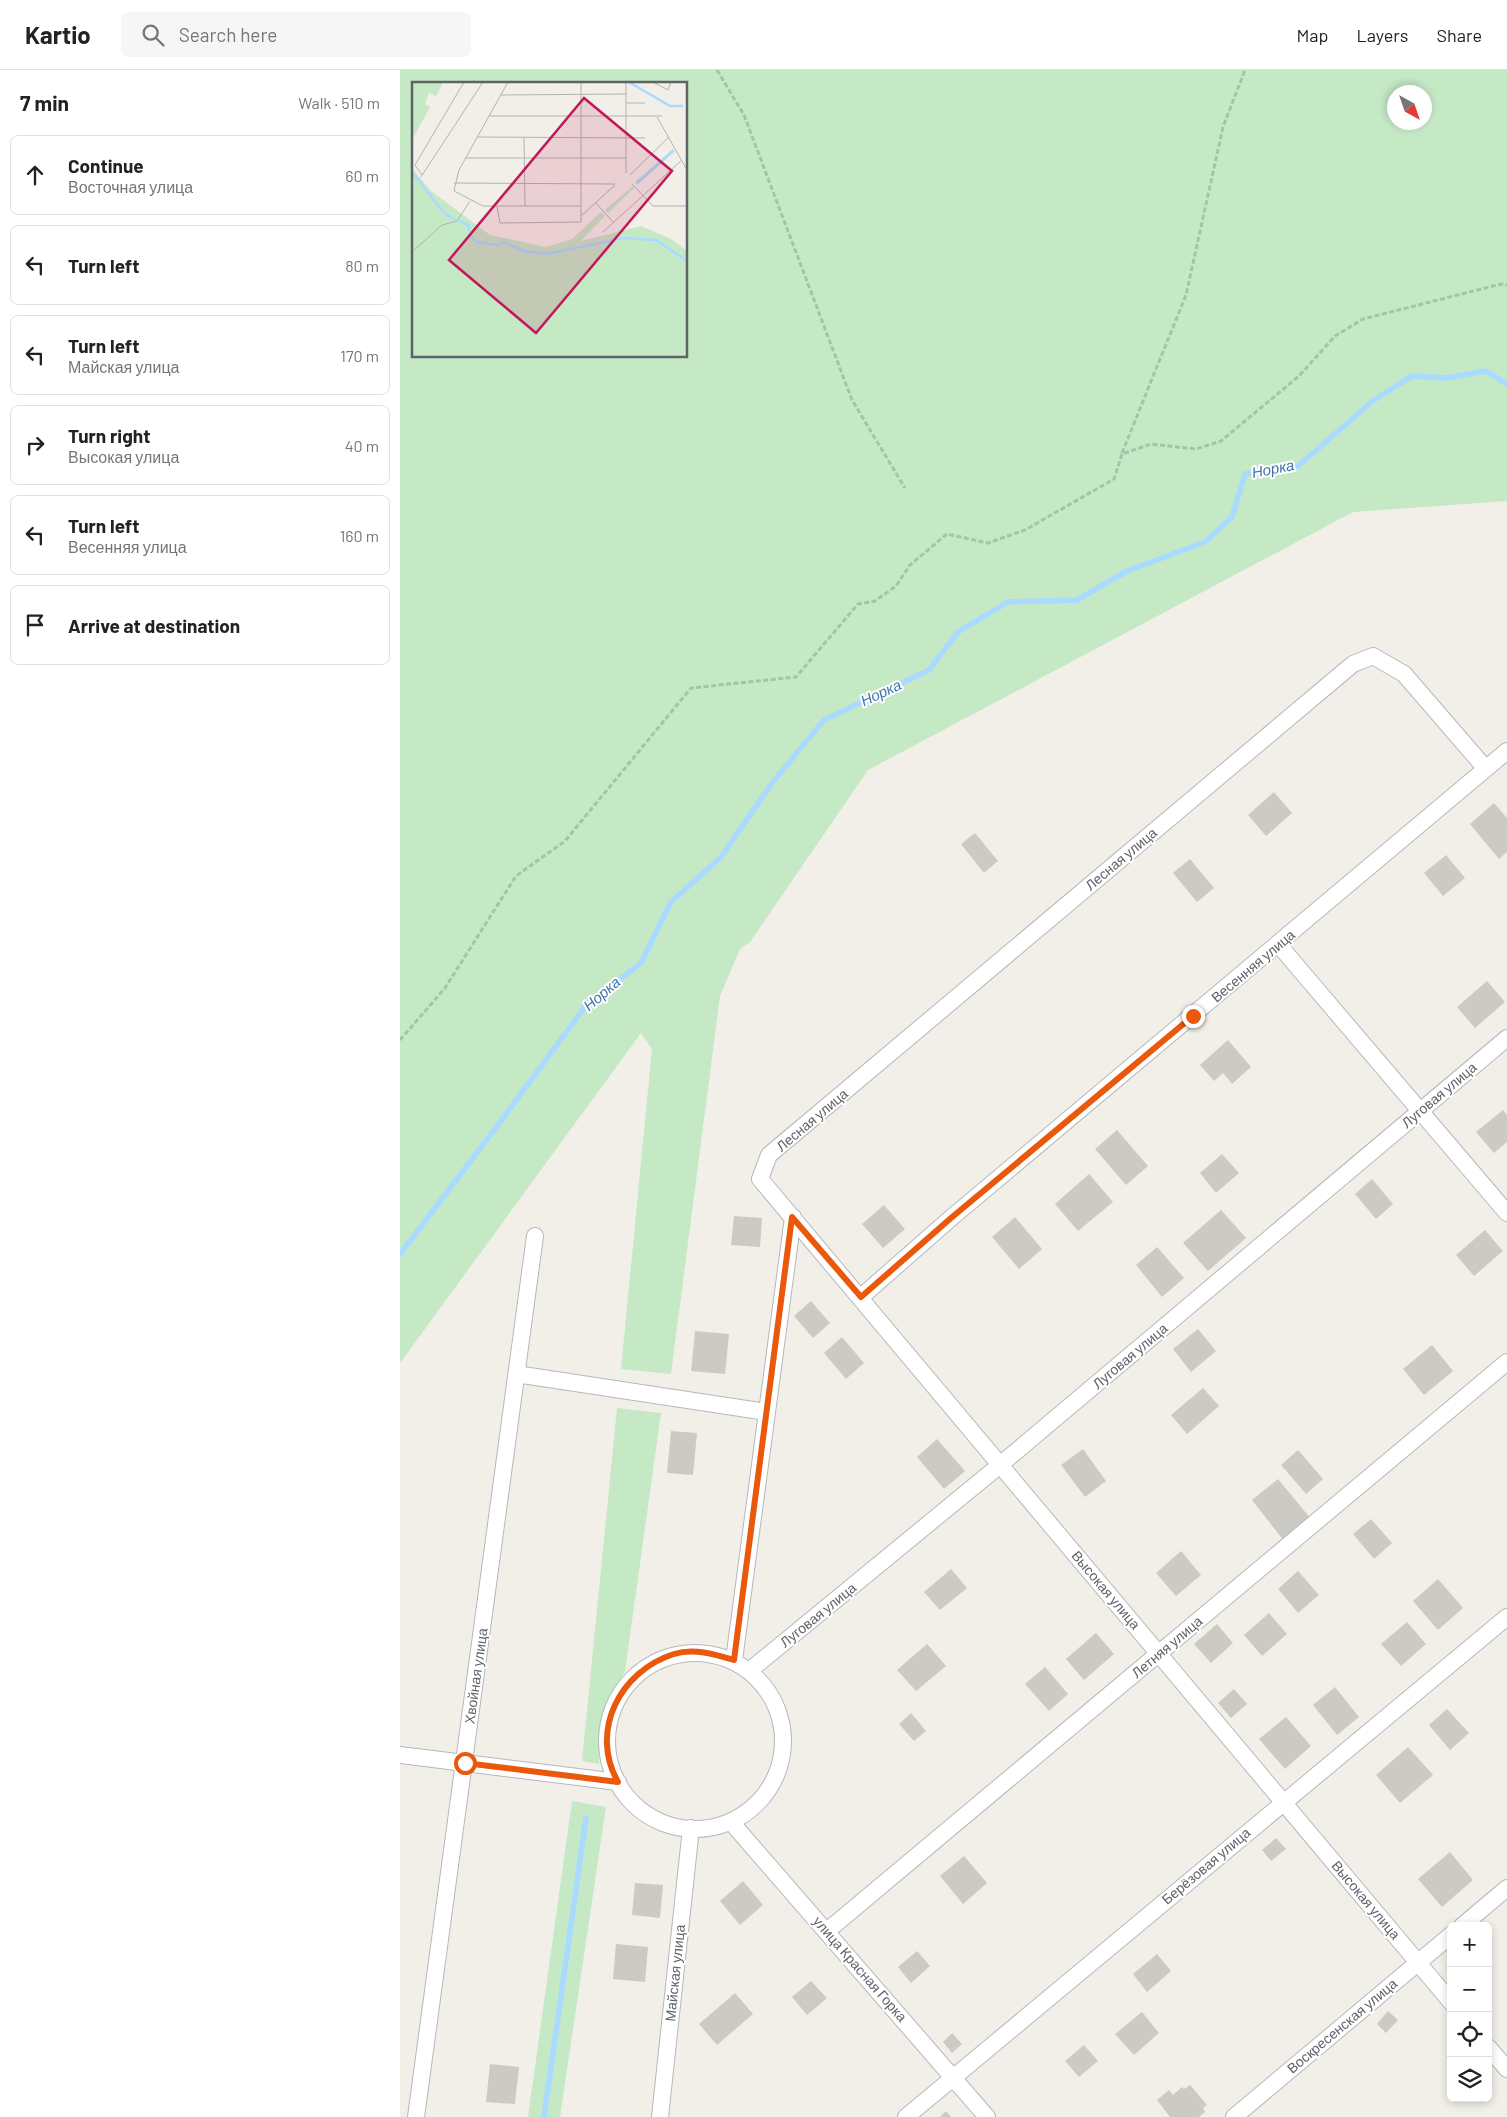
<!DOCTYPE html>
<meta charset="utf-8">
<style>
body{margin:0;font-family:Barlow,sans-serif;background:#f6f6f6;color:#222}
.controls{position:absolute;right:15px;bottom:15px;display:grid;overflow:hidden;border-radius:8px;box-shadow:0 2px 8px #0003}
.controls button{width:45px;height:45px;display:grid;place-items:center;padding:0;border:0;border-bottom:1px solid #e0e0e0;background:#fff;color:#222;font:25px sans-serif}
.compass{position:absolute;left:987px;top:15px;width:45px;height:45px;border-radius:50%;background:#fff;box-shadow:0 2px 8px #0003;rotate:140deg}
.stop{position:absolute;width:15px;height:15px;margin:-11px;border:4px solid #ea580c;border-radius:50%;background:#fff}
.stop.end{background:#ea580c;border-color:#fff;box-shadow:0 1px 5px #0008}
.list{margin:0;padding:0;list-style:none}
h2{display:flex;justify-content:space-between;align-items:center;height:65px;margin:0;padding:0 20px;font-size:21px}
h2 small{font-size:16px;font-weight:400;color:#767676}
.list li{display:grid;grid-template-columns:32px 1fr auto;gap:15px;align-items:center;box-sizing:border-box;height:80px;margin:0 10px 10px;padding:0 10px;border:1px solid #e0e0e0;border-radius:8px}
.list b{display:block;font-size:19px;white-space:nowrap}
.list p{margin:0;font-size:16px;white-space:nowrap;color:#767676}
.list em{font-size:16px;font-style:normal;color:#767676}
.icon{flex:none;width:28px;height:28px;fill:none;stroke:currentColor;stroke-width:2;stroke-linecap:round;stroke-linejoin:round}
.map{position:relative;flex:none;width:1107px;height:2047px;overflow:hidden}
header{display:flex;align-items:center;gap:30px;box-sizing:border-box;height:70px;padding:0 25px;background:#fff;border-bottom:1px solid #e0e0e0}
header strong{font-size:24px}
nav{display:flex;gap:28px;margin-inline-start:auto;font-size:18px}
.search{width:350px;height:45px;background:#f6f6f6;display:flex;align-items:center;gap:12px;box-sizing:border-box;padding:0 18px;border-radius:8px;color:#767676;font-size:19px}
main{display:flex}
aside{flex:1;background:#fff}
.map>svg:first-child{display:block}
.green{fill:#c5e8c5;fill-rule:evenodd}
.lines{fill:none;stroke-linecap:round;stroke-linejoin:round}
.stream{stroke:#aadaff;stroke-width:5.5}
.building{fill:#cccac5}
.minor-casing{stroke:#b5b8bc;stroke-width:18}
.path{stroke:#9cc7a9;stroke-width:3;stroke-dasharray:5 2.5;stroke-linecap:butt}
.minor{stroke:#fff;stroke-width:16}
.route{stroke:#ea580c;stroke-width:6}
.labels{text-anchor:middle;stroke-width:4;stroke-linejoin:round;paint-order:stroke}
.street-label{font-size:14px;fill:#5f6368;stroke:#fff}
.water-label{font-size:15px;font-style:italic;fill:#4174aa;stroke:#fff}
.inset-river{fill:none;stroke:#aadaff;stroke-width:2.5}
.inset-road{fill:none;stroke:#b3b3b1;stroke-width:1}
.view{fill:#c2185b;fill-opacity:0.15;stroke:#c2185b;stroke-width:2.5}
.inset-edge{fill:none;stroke:#5f6368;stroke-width:2.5}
</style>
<header>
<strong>Kartio</strong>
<div class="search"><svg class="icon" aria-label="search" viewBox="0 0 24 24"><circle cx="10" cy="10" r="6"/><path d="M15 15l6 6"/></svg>Search here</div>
<nav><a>Map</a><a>Layers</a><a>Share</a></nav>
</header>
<main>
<aside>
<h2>7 min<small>Walk · 510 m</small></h2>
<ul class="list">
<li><svg class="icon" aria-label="ahead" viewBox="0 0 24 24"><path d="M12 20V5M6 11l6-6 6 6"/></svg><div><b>Continue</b><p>Восточная улица</p></div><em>60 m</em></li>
<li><svg class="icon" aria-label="left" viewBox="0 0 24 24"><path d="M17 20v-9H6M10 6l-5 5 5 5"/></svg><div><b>Turn left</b></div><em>80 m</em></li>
<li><svg class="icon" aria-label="left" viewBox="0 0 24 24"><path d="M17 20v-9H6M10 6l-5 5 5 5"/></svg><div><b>Turn left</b><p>Майская улица</p></div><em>170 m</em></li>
<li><svg class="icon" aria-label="right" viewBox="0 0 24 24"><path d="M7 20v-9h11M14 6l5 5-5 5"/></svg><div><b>Turn right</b><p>Высокая улица</p></div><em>40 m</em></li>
<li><svg class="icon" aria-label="left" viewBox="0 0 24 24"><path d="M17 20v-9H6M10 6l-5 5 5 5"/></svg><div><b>Turn left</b><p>Весенняя улица</p></div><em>160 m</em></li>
<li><svg class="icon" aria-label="arrive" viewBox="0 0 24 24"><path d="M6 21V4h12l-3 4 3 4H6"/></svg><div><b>Arrive at destination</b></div></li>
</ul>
</aside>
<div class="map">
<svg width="1107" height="2047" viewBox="0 0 1107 2047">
<rect width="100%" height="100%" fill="#f1efe8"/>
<!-- green -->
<path class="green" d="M 0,0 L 1107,0 L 1107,431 L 953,442 L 468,700 L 350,872 L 340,879 L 320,926 L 271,1304 L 221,1299 L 252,979 L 241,963 L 0,1293 ZM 14,14 L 286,14 L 286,286 L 14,286 ZM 994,22 L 1024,22 L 1024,52 L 994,52 Z
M 217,1338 L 261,1343 L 225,1601 L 207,1633 L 200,1665 L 199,1694 L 182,1691 Z
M 172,1731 L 206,1737 L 160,2047 L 128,2047 Z"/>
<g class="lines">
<!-- stream -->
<path class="stream" d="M 0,1184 L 98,1055 L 187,934 L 241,893 L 271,832 L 321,787 L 372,713 L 424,650 L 529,600 L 558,562 L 608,532 L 677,530 L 727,501 L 805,472 L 832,447 L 845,404 L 898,396 L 974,330 L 1012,306 L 1046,308 L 1086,301 L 1107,314
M 144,2047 L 186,1748"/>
</g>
<!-- building -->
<path class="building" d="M 874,722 L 892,743 L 866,766 L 848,745 Z
M 1094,733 L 1107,748 L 1107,782 L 1099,789 L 1070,754 Z
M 575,763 L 598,791 L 584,803 L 561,774 Z
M 1046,785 L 1065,808 L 1043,826 L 1024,803 Z
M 790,789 L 814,818 L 797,832 L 773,803 Z
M 1087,911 L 1105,932 L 1075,958 L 1057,937 Z
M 828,970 L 851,997 L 832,1014 L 823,1003 L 814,1011 L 800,995 Z
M 1103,1040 L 1107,1045 L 1107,1072 L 1094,1083 L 1076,1062 Z
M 717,1060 L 748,1096 L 726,1115 L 695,1079 Z
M 822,1084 L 839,1103 L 816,1123 L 800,1103 Z
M 689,1104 L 713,1132 L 678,1161 L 655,1134 Z
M 972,1109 L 993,1134 L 976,1149 L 955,1124 Z
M 484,1135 L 505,1159 L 483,1178 L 462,1154 Z
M 821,1140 L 846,1168 L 808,1201 L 783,1173 Z
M 334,1146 L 362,1148 L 360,1177 L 331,1175 Z
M 615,1147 L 642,1179 L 619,1199 L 592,1167 Z
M 1085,1160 L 1103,1181 L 1074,1206 L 1056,1185 Z
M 757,1177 L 784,1208 L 762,1227 L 736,1195 Z
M 411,1231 L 430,1253 L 413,1268 L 394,1246 Z
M 798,1259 L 816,1281 L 791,1302 L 773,1279 Z
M 295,1261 L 329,1264 L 325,1304 L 291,1301 Z
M 442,1267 L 464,1293 L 446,1309 L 424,1283 Z
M 1032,1275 L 1053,1301 L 1024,1325 L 1003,1299 Z
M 803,1318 L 819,1336 L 787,1364 L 771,1345 Z
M 271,1361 L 297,1363 L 293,1405 L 267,1403 Z
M 537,1369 L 565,1401 L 544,1419 L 517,1387 Z
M 683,1379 L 706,1411 L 685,1427 L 661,1395 Z
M 898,1380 L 923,1409 L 906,1424 L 881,1395 Z
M 878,1409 L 911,1449 L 884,1471 L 852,1430 Z
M 971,1449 L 992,1473 L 974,1489 L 953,1464 Z
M 781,1481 L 801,1505 L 776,1526 L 756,1503 Z
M 551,1499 L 567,1518 L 540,1540 L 524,1522 Z
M 898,1501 L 919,1525 L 898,1543 L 878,1519 Z
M 1038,1509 L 1063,1538 L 1038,1560 L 1013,1531 Z
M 869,1543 L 887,1564 L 862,1586 L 844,1565 Z
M 1007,1552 L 1026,1574 L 1001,1596 L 981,1574 Z
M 817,1554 L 833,1573 L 811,1593 L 794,1574 Z
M 696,1563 L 714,1584 L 684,1610 L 666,1589 Z
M 527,1574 L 546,1596 L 516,1621 L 497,1600 Z
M 645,1597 L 668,1624 L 649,1641 L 625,1614 Z
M 935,1617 L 959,1647 L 937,1665 L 913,1635 Z
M 834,1619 L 847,1634 L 831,1648 L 818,1633 Z
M 1047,1639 L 1069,1663 L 1050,1680 L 1029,1655 Z
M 511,1643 L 526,1661 L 514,1671 L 499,1654 Z
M 886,1647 L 911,1676 L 885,1699 L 859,1669 Z
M 1008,1677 L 1033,1705 L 1000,1733 L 976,1705 Z
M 876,1768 L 886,1779 L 871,1791 L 862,1780 Z
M 1050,1782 L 1073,1810 L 1042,1837 L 1018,1809 Z
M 564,1786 L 587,1813 L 563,1834 L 540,1806 Z
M 343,1811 L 363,1835 L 340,1855 L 320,1831 Z
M 235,1813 L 263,1815 L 260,1848 L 232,1845 Z
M 216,1874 L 248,1877 L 245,1912 L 213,1909 Z
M 517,1881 L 530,1896 L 511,1913 L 498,1897 Z
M 757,1884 L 771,1901 L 747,1922 L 733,1904 Z
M 411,1911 L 427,1928 L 407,1945 L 392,1927 Z
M 335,1923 L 353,1944 L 317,1975 L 299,1954 Z
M 988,1941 L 998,1950 L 986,1963 L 977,1954 Z
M 742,1942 L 759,1963 L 734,1985 L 715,1964 Z
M 552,1963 L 562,1974 L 552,1983 L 543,1972 Z
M 684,1975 L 698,1991 L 679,2007 L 665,1991 Z
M 90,1994 L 119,1997 L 115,2034 L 86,2032 Z
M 790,2015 L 807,2035 L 803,2038 L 805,2042 L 799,2047 L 770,2047 L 757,2030 L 769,2020 L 773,2025 L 782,2017 L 784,2019 Z
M 546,2041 L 551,2047 L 540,2047 Z"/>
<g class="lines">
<!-- minor casing -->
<g class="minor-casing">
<path id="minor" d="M 878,874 L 1107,1143
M 461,1227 L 551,1148 L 1107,681
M 116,1304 L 367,1342
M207 1671a88 88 0 1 1 176 0a88 88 0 1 1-176 0Z
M 334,1590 L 393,1147
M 349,1601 L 600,1395 L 1107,968
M 0,1685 L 218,1712
M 331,1752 L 587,2047
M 1062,1856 L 1107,1818
M 427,1861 L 1107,1292
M 1051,1932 L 360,1109 L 369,1085 L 953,594 L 973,586 L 1004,604 L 1086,699
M 1088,1977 L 1107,1999
M 16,2047 L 135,1166
M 260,2047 L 291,1758
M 506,2047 L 1107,1547
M 834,2047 L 1051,1865"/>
</g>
<!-- path -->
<path class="path" d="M 317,0 L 344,45 L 452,330 L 505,418
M 722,383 L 786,225 L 823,57 L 845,0
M 0,970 L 45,918 L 116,806 L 165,771 L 291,618 L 396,607 L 458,534 L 475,531 L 496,516 L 510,495 L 547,464 L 588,473 L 625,460 L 714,409 L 722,384 L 751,374 L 796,379 L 821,371 L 899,306 L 935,266 L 963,249 L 1101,214 L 1107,215"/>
<!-- minor -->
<use href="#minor" class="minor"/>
</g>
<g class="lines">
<!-- route -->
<path class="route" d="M 65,1693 L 218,1712 C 189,1661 220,1601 274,1584 C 294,1578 314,1584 334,1590 L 392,1147 L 461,1227 L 551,1148 L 793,946"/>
</g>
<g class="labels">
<!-- street labels -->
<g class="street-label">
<text transform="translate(721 789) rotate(-40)" y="5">Лесная улица</text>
<text transform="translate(853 896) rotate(-40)" y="5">Весенняя улица</text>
<text transform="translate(1039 1025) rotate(-40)" y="5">Луговая улица</text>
<text transform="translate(412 1050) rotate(-40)" y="5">Лесная улица</text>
<text transform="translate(730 1286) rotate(-40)" y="5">Луговая улица</text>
<text transform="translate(706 1520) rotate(50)" y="5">Высокая улица</text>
<text transform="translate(418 1545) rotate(-39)" y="5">Луговая улица</text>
<text transform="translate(767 1577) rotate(-40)" y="5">Летняя улица</text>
<text transform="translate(76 1606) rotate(-82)" y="5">Хвойная улица</text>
<text transform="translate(806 1796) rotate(-40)" y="5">Берёзовая улица</text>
<text transform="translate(966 1830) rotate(50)" y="5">Высокая улица</text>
<text transform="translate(460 1899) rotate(49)" y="5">улица Красная Горка</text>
<text transform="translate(275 1903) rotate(-84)" y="5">Майская улица</text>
<text transform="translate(942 1956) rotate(-40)" y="5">Воскресенская улица</text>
</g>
<!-- water labels -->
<g class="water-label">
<text transform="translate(873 399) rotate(-11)" y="5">Норка</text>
<text transform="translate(481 623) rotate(-25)" y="5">Норка</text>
<text transform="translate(202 924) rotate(-41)" y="5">Норка</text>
</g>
</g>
<!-- overview -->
<g transform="translate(12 12)">
<rect width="275" height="275" fill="#f1efe8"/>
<path d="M 0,0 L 31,0 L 24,14 L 17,11 L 13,22 L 18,25 L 0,58 ZM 261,67 L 262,70 L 225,103 L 223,100 ZM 0,86 L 19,109 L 78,153 L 134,165 L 160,157 L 189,130 L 193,134 L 169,159 L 229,144 L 259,157 L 275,169 L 275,275 L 0,275 ZM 221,104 L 222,106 L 196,131 L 193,128 Z" fill="#c5e8c5"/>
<path class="inset-river" d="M 217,0 L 258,24 L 271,24M 0,90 L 32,131 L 44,138M 225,101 L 262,68M 47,139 L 56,143 L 59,155 L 65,160 L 84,163 L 92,160 L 112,169 L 134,172 L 212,156 L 244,158 L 275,179"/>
<path class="inset-road" d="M 96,0 L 47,88 L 42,109 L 71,124 L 169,124M 214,0 L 214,91M 241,0 L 256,8 L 259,0M 89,13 L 214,12M 214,21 L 233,21M 77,34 L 250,34M 245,35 L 275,88M 65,55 L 233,56M 112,55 L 113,124M 54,76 L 214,76M 10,93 L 3,83 L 52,0M 218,93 L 257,55M 9,95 L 71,0M 42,101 L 203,102M 220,102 L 241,124 L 275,124M 184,121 L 201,140M 85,124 L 88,141 L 169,140 L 169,0M 169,134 L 203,103M 191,150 L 270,78M 0,170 L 30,143 L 45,139 L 58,119"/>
<path class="view" d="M 172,16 L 260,89 L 124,251 L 37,178 Z"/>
<rect width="275" height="275" class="inset-edge"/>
</g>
</svg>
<div class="controls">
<button>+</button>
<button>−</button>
<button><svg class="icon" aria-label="locate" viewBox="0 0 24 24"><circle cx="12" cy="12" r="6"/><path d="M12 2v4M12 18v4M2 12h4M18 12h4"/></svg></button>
<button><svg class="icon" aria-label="layers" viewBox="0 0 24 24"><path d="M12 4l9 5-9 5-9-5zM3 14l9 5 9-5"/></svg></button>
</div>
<svg class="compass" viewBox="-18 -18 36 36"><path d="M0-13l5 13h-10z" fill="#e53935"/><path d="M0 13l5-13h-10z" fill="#767676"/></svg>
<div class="stop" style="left:65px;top:1693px"></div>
<div class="stop end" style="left:793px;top:946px"></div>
</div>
</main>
